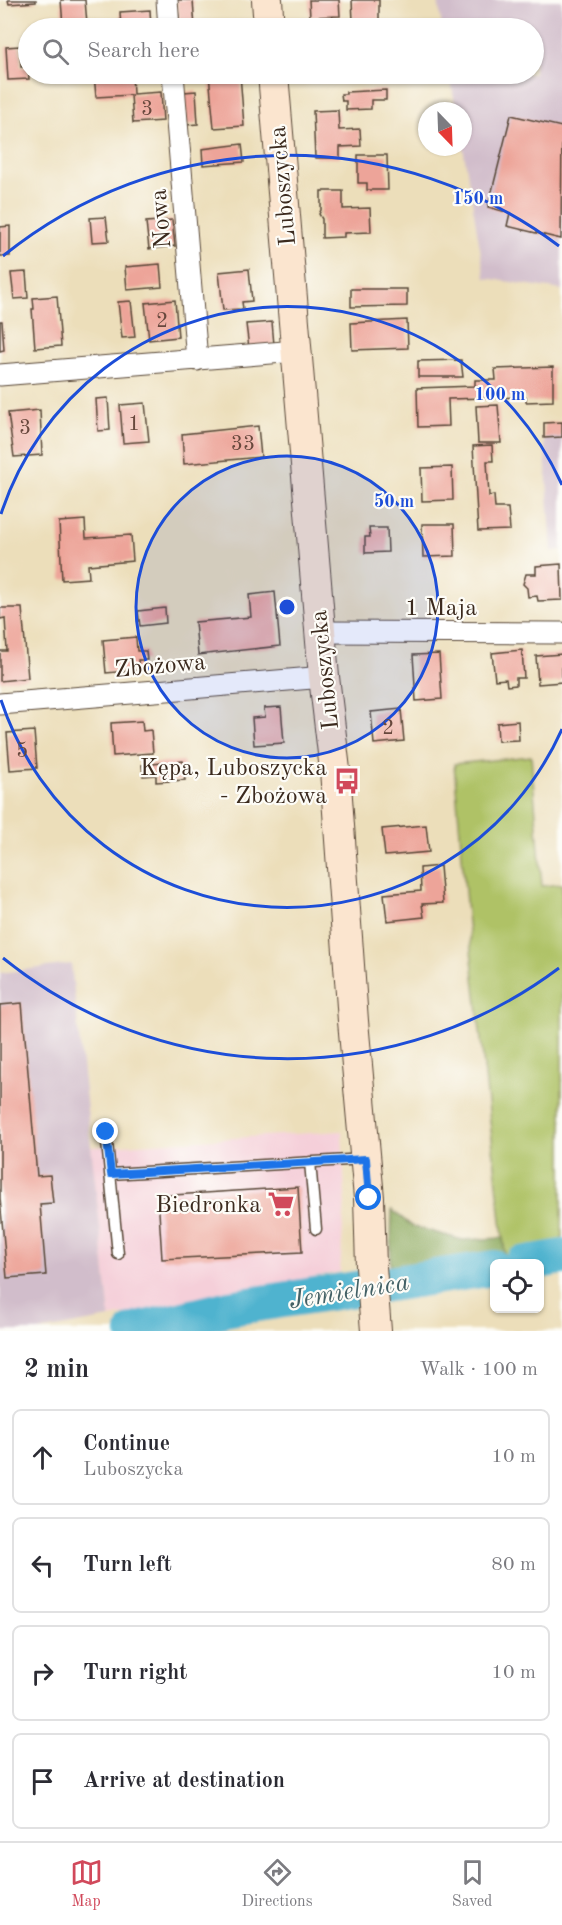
<!DOCTYPE html>
<meta charset="utf-8">
<style>
body{margin:0;font-family:"Old Standard TT",serif;background:#f2f2f3;color:#2b2b33}
.controls{position:absolute;right:18px;bottom:18px;display:grid;overflow:hidden;border-radius:9px;box-shadow:0 2px 4px #0004}
.controls button{width:54px;height:54px;display:grid;place-items:center;padding:0;border:0;border-bottom:2px solid #e1e1e2;background:#fff;color:#2b2b33;font:30px sans-serif}
.compass{position:absolute;left:418px;top:102px;width:54px;height:54px;border-radius:50%;background:#fff;box-shadow:0 2px 4px #0004;rotate:157deg}
.stop{position:absolute;width:18px;height:18px;margin:-14px;border:4px solid #1a73e8;border-radius:50%;background:#fff}
.stop.end{background:#1a73e8;border-color:#fff;box-shadow:0 2px 6px #0008}
.list{margin:0;padding:0;list-style:none}
h2{display:flex;justify-content:space-between;align-items:center;height:78px;margin:0;padding:0 24px;font-size:26px}
h2 small{font-size:20px;font-weight:400;color:#7c7c81}
.list li{display:grid;grid-template-columns:39px 1fr auto;gap:18px;align-items:center;box-sizing:border-box;height:96px;margin:0 12px 12px;padding:0 12px;border:2px solid #e1e1e2;border-radius:9px}
.list b{display:block;font-size:22px;white-space:nowrap}
.list p{margin:0;font-size:20px;white-space:nowrap;color:#7c7c81}
.list em{font-size:20px;font-style:normal;color:#7c7c81}
.icon{flex:none;width:33px;height:33px;fill:none;stroke:currentColor;stroke-width:2;stroke-linecap:round;stroke-linejoin:round}
.map{position:relative;flex:none;width:562px;height:1331px;overflow:hidden}
.search{position:absolute;background:#fff;box-shadow:0 2px 4px #0004;left:18px;right:18px;top:18px;height:66px;display:flex;align-items:center;gap:15px;box-sizing:border-box;padding:0 21px;border-radius:33px;color:#7c7c81;font-size:22px}
.sheet{height:510px;background:#fff}
nav{display:flex;justify-content:space-around;align-items:center;box-sizing:border-box;height:84px;border-top:2px solid #e1e1e2;background:#fff;font-size:16px;color:#7c7c81}
nav a{display:grid;justify-items:center;gap:3px}
nav .on{color:#d1495b}
.map>svg:first-child{display:block}
.built{fill:#f5cfd9}
.industrial{fill:#d1bdcb}
.green{fill:#afc266;stroke:#757642;stroke-width:1.5}
.forest{fill:#8ba85b;stroke:#63693c;stroke-width:1.5}
.lines{fill:none;stroke-linecap:round;stroke-linejoin:round}
.river{stroke:#50b3cf;stroke-width:36}
.building{fill:#eda499}
.lane-casing{stroke:#564535;stroke-width:13}
.street-casing{stroke:#564535;stroke-width:23}
.secondary-casing{stroke:#564535;stroke-width:32}
.lane{stroke:#fff;stroke-width:10}
.street{stroke:#fff;stroke-width:21}
.secondary{stroke:#fbe5cf;stroke-width:30}
.route{stroke:#1a73e8;stroke-width:8}
.ring{fill:none;stroke:#1d4ed8;stroke-width:3}
.labels{text-anchor:middle;stroke-width:4.5;stroke-linejoin:round;paint-order:stroke}
.number-label{font-size:21px;fill:#68483d}
.street-label{font-size:24px;fill:#3b2a1e;stroke:#fdfcf7}
.poi-label{font-size:24px;fill:#3b2a1e;stroke:#fdfcf7;text-anchor:end}
.water-label{font-size:26px;font-style:italic;fill:#436165;stroke:#fdfcf7}
.centre{fill:#1d4ed8;stroke:#fdfcf7;stroke-width:3}
.ring-label{font-size:18px;text-anchor:middle;font-weight:bold;fill:#1d4ed8;stroke:#fdfcf7;stroke-width:4.5;stroke-linejoin:round;paint-order:stroke}
</style>
<div class="map">
<svg width="562" height="1331" viewBox="0 0 562 1331">
<rect width="100%" height="100%" fill="#fdfcf7"/>
<filter id="ink" filterUnits="userSpaceOnUse"><feTurbulence type="fractalNoise" baseFrequency=".0167" numOctaves="2"/><feDisplacementMap in="SourceGraphic" scale="12" xChannelSelector="R" yChannelSelector="G"/><feConvolveMatrix kernelMatrix="1 2 1 2 8 2 1 2 1" color-interpolation-filters="sRGB"/></filter>
<filter id="wash" filterUnits="userSpaceOnUse"><feTurbulence type="fractalNoise" baseFrequency=".008" numOctaves="4" result="noise"/><feDisplacementMap in="SourceGraphic" scale="24" xChannelSelector="R" yChannelSelector="G"/><feGaussianBlur stdDeviation="1.35" result="paint"/><feColorMatrix in="noise" values="0 0 0 0 0 0 0 0 0 0 0 0 0 0 0 0 0 1.4 0 .05"/><feComposite in="paint" operator="in"/></filter>
<g filter="url(#wash)">
<rect width="100%" height="100%" fill="#ecdeba"/>
<!-- built -->
<path class="built" d="M 342,1131 L 345,1198 L 340,1272 L 110,1318 L 91,1147 Z"/>
<!-- industrial -->
<path class="industrial" d="M 438,0 L 562,0 L 562,290 L 485,278 L 463,147 L 463,111 L 456,111 L 450,74 L 534,74 L 534,28 L 442,28 Z
M 562,437 L 562,550 L 552,551 L 544,438 Z
M 71,964 L 110,1318 L 38,1331 L 0,1331 L 0,973 Z"/>
<!-- green -->
<path class="green" d="M 531,756 L 542,886 L 562,884 L 562,1246 L 505,1256 L 467,914 L 454,764 Z"/>
<!-- forest -->
<path class="forest" d="M 392,1210 L 412,1226 L 462,1240 L 503,1238 L 505,1256 L 390,1274 Z"/>
<g class="lines">
<!-- river -->
<path class="river" d="M 522,1264 L 562,1257
M 134,1331 L 230,1308 L 494,1268"/>
</g>
<g id="blocks">
<!-- building -->
<path class="building" d="M 8,0 L 36,0 L 36,2 L 9,4 Z
M 61,0 L 85,0 L 87,24 L 63,26 Z
M 177,0 L 193,0 L 195,28 L 180,28 Z
M 309,0 L 339,0 L 340,16 L 310,17 Z
M 352,0 L 379,0 L 379,20 L 353,21 Z
M 150,10 L 151,28 L 121,28 L 120,12 Z
M 20,46 L 21,67 L 28,67 L 29,79 L 8,80 L 6,47 Z
M 94,74 L 132,74 L 133,94 L 161,92 L 163,121 L 133,123 L 131,95 L 96,97 Z
M 209,74 L 240,74 L 244,126 L 214,128 Z
M 347,74 L 422,74 L 423,76 L 347,79 Z
M 386,90 L 386,100 L 371,100 L 371,109 L 346,110 L 346,101 L 342,101 L 341,94 L 346,94 L 346,92 Z
M 196,91 L 198,124 L 186,125 L 184,92 Z
M 338,110 L 339,130 L 360,129 L 361,146 L 340,147 L 340,158 L 315,158 L 313,111 Z
M 511,115 L 562,127 L 561,239 L 507,226 L 510,213 L 488,207 Z
M 242,144 L 244,162 L 203,165 L 202,149 Z
M 358,155 L 387,155 L 388,190 L 367,190 L 367,183 L 358,183 Z
M 321,191 L 343,191 L 343,209 L 370,208 L 371,232 L 344,233 L 344,237 L 322,238 L 322,219 L 319,214 L 321,210 Z
M 106,217 L 109,241 L 92,242 L 90,218 Z
M 172,220 L 175,246 L 149,249 L 146,222 Z
M 10,226 L 10,256 L 0,256 L 0,227 Z
M 160,264 L 162,287 L 127,290 L 125,267 Z
M 249,269 L 252,301 L 242,302 L 243,309 L 223,310 L 219,272 Z
M 26,272 L 28,298 L 14,299 L 11,273 Z
M 351,289 L 407,289 L 407,306 L 351,307 Z
M 57,296 L 61,346 L 35,348 L 32,309 L 34,309 L 33,298 Z
M 175,300 L 178,337 L 149,340 L 145,303 Z
M 131,301 L 135,337 L 122,338 L 118,302 Z
M 407,320 L 408,348 L 352,350 L 351,323 Z
M 0,321 L 2,321 L 4,350 L 0,351 Z
M 272,322 L 274,345 L 249,348 L 246,324 Z
M 461,360 L 463,377 L 418,377 L 418,361 Z
M 553,367 L 553,401 L 526,402 L 526,397 L 448,399 L 449,426 L 418,427 L 417,388 L 475,386 L 475,380 L 496,380 L 495,369 Z
M 108,398 L 110,430 L 98,431 L 96,399 Z
M 145,403 L 149,441 L 123,443 L 120,405 Z
M 498,405 L 501,443 L 478,443 L 476,406 Z
M 40,410 L 42,455 L 14,457 L 8,413 Z
M 562,422 L 562,437 L 544,438 L 544,423 Z
M 258,426 L 261,457 L 184,464 L 182,434 Z
M 492,445 L 493,461 L 487,461 L 489,496 L 494,495 L 495,508 L 508,508 L 510,530 L 478,531 L 473,446 Z
M 452,467 L 453,500 L 422,501 L 421,468 Z
M 85,520 L 86,538 L 131,535 L 133,561 L 88,565 L 89,578 L 62,580 L 59,522 Z
M 422,524 L 454,524 L 455,556 L 423,557 Z
M 369,528 L 387,528 L 388,552 L 365,553 L 365,537 L 370,537 Z
M 561,564 L 562,600 L 538,601 L 537,596 L 528,597 L 527,588 L 523,584 L 526,574 L 536,574 L 536,566 Z
M 275,592 L 280,646 L 198,655 L 195,622 L 251,617 L 249,595 Z
M 0,608 L 22,608 L 28,678 L 0,681 L 0,651 L 7,651 L 5,618 L 0,619 Z
M 165,608 L 166,623 L 140,626 L 138,611 Z
M 136,637 L 137,651 L 146,651 L 147,660 L 138,660 L 139,670 L 106,673 L 103,640 Z
M 522,650 L 524,678 L 516,678 L 516,685 L 507,686 L 506,679 L 495,680 L 492,653 Z
M 439,654 L 442,699 L 416,701 L 413,655 Z
M 562,654 L 562,682 L 538,684 L 536,656 Z
M 281,707 L 284,743 L 254,745 L 252,718 L 265,717 L 264,708 Z
M 401,709 L 404,741 L 374,744 L 371,712 Z
M 142,721 L 143,731 L 151,730 L 153,753 L 113,756 L 111,723 Z
M 518,721 L 519,740 L 498,741 L 497,723 Z
M 34,731 L 37,768 L 10,770 L 7,733 Z
M 183,761 L 185,780 L 156,782 L 156,775 L 143,776 L 142,765 Z
M 426,825 L 429,852 L 385,856 L 382,829 Z
M 440,866 L 443,903 L 422,904 L 424,917 L 387,921 L 384,894 L 421,891 L 420,868 Z
M 22,1003 L 37,1176 L 50,1175 L 53,1203 L 40,1204 L 46,1275 L 7,1278 L 0,1198 L 0,1005 Z
M 298,1187 L 302,1252 L 162,1259 L 158,1196 Z"/>
</g>
</g>
<g filter="url(#ink)">
<use href="#blocks" fill-opacity="0" stroke="#564535" stroke-width="1.5"/>
<g class="lines">
<!-- lane casing -->
<g class="lane-casing">
<path id="lane" d="M 106,1132 L 118,1254
M 310,1162 L 316,1229
M 110,1174 L 365,1159"/>
</g>
<!-- street casing -->
<g class="street-casing">
<path id="street" d="M 167,0 L 169,28
M 173,74 L 197,360
M 0,375 L 296,351
M 320,632 L 562,633
M 0,704 L 324,677"/>
</g>
<!-- secondary casing -->
<g class="secondary-casing">
<path id="secondary" d="M 267,0 L 269,28
M 273,74 L 324,677 L 335,770 L 353,1021 L 369,1198 L 371,1267 L 376,1331"/>
</g>
<!-- lane -->
<use href="#lane" class="lane"/>
<!-- street -->
<use href="#street" class="street"/>
<!-- secondary -->
<use href="#secondary" class="secondary"/>
</g>
</g>
<g class="lines" filter="url(#ink)">
<!-- route -->
<path class="route" d="M 106,1132 L 111,1174 L 366,1159 L 369,1198"/>
</g>
<!-- distance rings -->
<circle cx="287" cy="607" r="151" fill="#1d4ed8" fill-opacity=".12"/>
<g class="ring">
<circle cx="287" cy="607" r="151"/>
<path d="M562 729A301 301 0 0 1 1 700M1 514A301 301 0 0 1 562 485"/>
<path d="M559 968A452 452 0 0 1 3 958M3 256A452 452 0 0 1 559 246"/>
</g>
<!-- icons -->
<defs>
<g id="bus-bare" transform="scale(2.07)"><path d="M-5-6H5V4H4V6H2V4H-2V6H-4V4H-5ZM-3.5-4V0h7V-4ZM-3.5 1.2v1.5H-2V1.2ZM2 1.2v1.5H3.5V1.2Z" fill="#d1495b" stroke="#fdfcf7" stroke-width="2.5" paint-order="stroke"/></g>
<g id="supermarket-bare" transform="scale(2.07)"><path d="M-6-5.5h2.5l.6 2H6L4.5 2H-2.5L-4.4-4H-6ZM-1.5 3.2a1.3 1.3 0 1 0 .1 0ZM3 3.2a1.3 1.3 0 1 0 .1 0Z" fill="#d1495b" stroke="#fdfcf7" stroke-width="2.5" paint-order="stroke"/></g>
</defs>
<g fill-rule="evenodd">
<use href="#bus-bare" x="347" y="781"/>
<use href="#supermarket-bare" x="281" y="1204"/>
</g>
<g class="labels">
<!-- number labels -->
<g class="number-label">
<text x="147" y="115">3</text>
<text x="162" y="327">2</text>
<text x="134" y="430">1</text>
<text x="25" y="434">3</text>
<text x="243" y="450">33</text>
<text x="388" y="734">2</text>
<text x="22" y="757">5</text>
</g>
<!-- street labels -->
<g class="street-label">
<text transform="translate(282 186) rotate(-95)" y="8">Luboszycka</text>
<text transform="translate(160 219) rotate(-95)" y="8">Nowa</text>
<text x="441" y="615">1 Maja</text>
<text transform="translate(160 665) rotate(-5)" y="8">Zbożowa</text>
<text transform="translate(324 670) rotate(-96)" y="8">Luboszycka</text>
</g>
<!-- poi labels -->
<g class="poi-label">
<text x="327" y="775">Kępa, Luboszycka<tspan x="327" dy="28">- Zbożowa</tspan></text>
<text x="261" y="1212">Biedronka</text>
</g>
<!-- water labels -->
<g class="water-label">
<text transform="translate(349 1290) rotate(-9)" y="9">Jemielnica</text>
</g>
</g>
<circle cx="287" cy="607" r="9" class="centre"/>
<g class="ring-label">
<text x="478" y="204">150 m</text>
<text x="500" y="400">100 m</text>
<text x="394" y="507">50 m</text>
</g>
</svg>
<div class="controls">
<button><svg class="icon" aria-label="locate" viewBox="0 0 24 24"><circle cx="12" cy="12" r="6"/><path d="M12 2v4M12 18v4M2 12h4M18 12h4"/></svg></button>
</div>
<svg class="compass" viewBox="-18 -18 36 36"><path d="M0-13l5 13h-10z" fill="#e53935"/><path d="M0 13l5-13h-10z" fill="#7c7c81"/></svg>
<div class="stop" style="left:369px;top:1198px"></div>
<div class="stop end" style="left:106px;top:1132px"></div>
<div class="search"><svg class="icon" aria-label="search" viewBox="0 0 24 24"><circle cx="10" cy="10" r="6"/><path d="M15 15l6 6"/></svg>Search here</div>
</div>
<section class="sheet">
<h2>2 min<small>Walk · 100 m</small></h2>
<ul class="list">
<li><svg class="icon" aria-label="ahead" viewBox="0 0 24 24"><path d="M12 20V5M6 11l6-6 6 6"/></svg><div><b>Continue</b><p>Luboszycka</p></div><em>10 m</em></li>
<li><svg class="icon" aria-label="left" viewBox="0 0 24 24"><path d="M17 20v-9H6M10 6l-5 5 5 5"/></svg><div><b>Turn left</b></div><em>80 m</em></li>
<li><svg class="icon" aria-label="right" viewBox="0 0 24 24"><path d="M7 20v-9h11M14 6l5 5-5 5"/></svg><div><b>Turn right</b></div><em>10 m</em></li>
<li><svg class="icon" aria-label="arrive" viewBox="0 0 24 24"><path d="M6 21V4h12l-3 4 3 4H6"/></svg><div><b>Arrive at destination</b></div></li>
</ul>
</section>
<nav>
<a class="on"><svg class="icon" aria-label="map" viewBox="0 0 24 24"><path d="M3 6l6-2 6 2 6-2v14l-6 2-6-2-6 2zM9 4v14M15 6v14"/></svg>Map</a>
<a><svg class="icon" aria-label="directions" viewBox="0 0 24 24"><path d="M12 3l9 9-9 9-9-9zM9 14v-3h6M13 9l2 2-2 2"/></svg>Directions</a>
<a><svg class="icon" aria-label="saved" viewBox="0 0 24 24"><path d="M7 4h10v16l-5-4-5 4z"/></svg>Saved</a>
</nav>
